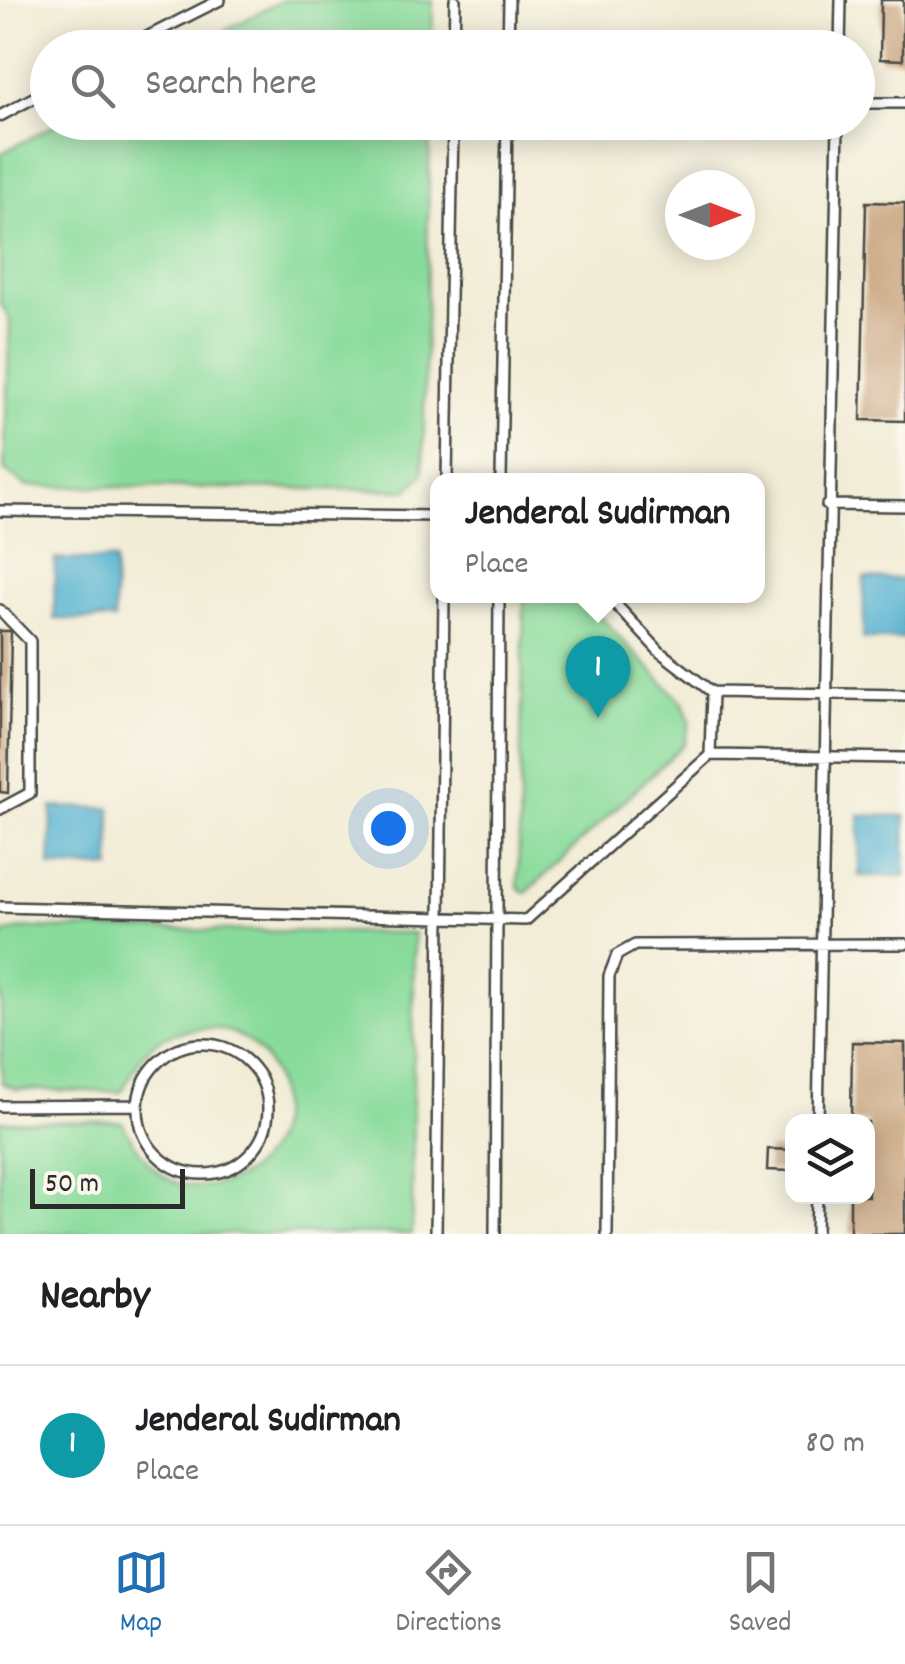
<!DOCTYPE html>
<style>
body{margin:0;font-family:Dekko,sans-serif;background:#f6f6f6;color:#202124}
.controls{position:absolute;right:30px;bottom:30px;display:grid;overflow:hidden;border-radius:20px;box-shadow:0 5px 25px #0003}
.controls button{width:90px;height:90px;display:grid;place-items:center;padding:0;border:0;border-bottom:2px solid #e0e0e0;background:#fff;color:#202124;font:50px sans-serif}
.compass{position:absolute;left:665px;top:170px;width:90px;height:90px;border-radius:50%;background:#fff;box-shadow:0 5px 25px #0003;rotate:90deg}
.scale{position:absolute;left:30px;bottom:25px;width:155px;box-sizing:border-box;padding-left:10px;border:5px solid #2b2b2b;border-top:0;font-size:28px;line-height:35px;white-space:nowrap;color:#2b2b2b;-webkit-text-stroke:8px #fbf7ec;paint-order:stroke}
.you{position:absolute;left:388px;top:828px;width:35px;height:35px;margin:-25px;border:8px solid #fff;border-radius:50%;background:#1a73e8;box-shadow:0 0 0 15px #1a73e833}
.badge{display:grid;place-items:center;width:65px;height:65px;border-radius:50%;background:#1f6fb2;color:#fff;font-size:32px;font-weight:700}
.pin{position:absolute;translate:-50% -82px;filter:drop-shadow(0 2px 5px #0008)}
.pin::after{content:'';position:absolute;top:52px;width:35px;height:30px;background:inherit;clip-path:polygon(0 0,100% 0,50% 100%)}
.popup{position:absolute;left:430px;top:473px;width:335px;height:130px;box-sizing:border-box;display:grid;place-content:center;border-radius:20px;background:#fff;filter:drop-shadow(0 2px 8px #0005);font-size:32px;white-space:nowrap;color:#757577}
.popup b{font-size:38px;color:#202124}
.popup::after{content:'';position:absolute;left:50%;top:100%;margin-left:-20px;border:20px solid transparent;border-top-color:#fff}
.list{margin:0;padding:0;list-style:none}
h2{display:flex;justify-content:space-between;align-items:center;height:130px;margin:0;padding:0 40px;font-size:42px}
h2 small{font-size:32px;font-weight:400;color:#757577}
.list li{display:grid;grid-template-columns:65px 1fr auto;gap:30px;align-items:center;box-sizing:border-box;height:160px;padding:0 40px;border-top:2px solid #e0e0e0}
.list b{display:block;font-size:38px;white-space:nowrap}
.list p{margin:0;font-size:32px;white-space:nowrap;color:#757577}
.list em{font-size:32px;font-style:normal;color:#757577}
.icon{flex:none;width:55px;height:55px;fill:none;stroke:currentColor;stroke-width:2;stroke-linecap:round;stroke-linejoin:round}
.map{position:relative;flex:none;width:905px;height:1234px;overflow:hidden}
.search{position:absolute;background:#fff;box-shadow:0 5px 25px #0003;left:30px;right:30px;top:30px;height:110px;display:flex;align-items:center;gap:25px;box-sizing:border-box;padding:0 35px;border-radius:55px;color:#757577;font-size:38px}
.sheet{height:290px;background:#fff}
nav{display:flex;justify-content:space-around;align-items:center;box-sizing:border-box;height:140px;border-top:2px solid #e0e0e0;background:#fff;font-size:28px;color:#757577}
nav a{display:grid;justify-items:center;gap:5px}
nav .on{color:#1f6fb2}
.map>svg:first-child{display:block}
.green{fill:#89db9b;stroke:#5a8363;stroke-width:2.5}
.water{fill:#51b1d0;stroke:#3e6e7e;stroke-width:2.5}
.building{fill:#c6a17a}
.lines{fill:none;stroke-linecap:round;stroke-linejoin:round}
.service-casing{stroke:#494844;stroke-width:14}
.service{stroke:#fff;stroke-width:9}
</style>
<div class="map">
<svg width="905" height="1234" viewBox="0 0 905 1234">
<rect width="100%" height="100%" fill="#fbf7ec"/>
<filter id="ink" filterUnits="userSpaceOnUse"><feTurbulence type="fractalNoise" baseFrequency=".01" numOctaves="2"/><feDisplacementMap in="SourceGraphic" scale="20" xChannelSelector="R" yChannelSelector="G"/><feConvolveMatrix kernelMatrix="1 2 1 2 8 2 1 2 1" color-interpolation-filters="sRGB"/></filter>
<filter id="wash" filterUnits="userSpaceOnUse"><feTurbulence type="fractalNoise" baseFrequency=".0048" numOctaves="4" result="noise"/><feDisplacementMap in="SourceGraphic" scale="40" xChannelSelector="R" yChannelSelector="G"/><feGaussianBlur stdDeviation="2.25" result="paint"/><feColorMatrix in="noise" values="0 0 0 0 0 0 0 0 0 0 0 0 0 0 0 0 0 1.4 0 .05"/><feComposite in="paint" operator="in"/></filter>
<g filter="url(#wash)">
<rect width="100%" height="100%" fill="#f1ecd5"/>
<!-- green -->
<path class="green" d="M 282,0 L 433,0 L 432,47 L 195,47 Z
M 58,123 L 430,123 L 423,474 L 409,490 L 26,486 L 4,470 L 10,321 L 0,302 L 0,154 Z
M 524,596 L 580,596 L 683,703 L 690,722 L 684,744 L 526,893 L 518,887 Z
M 27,928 L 414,933 L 412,1234 L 0,1234 L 0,1121 L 122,1122 C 140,1156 163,1192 208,1186 C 318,1172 292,1012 192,1030 C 176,1032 161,1036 150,1047 C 136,1060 132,1077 121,1092 L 16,1089 L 2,1083 L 0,943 L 6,932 Z"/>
<!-- water -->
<path class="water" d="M 55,559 L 115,560 L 114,620 L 54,619 Z
M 864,578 L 905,579 L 905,639 L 863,639 Z
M 52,807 L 111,808 L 111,868 L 50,867 Z
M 859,815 L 905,816 L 905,876 L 859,876 Z"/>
<g id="blocks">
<!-- building -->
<path class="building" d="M 881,0 L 903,0 L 903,60 L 880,59 Z
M 866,202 L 905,203 L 905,421 L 861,420 Z
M 0,631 L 11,631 L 8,793 L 0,792 Z
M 852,1042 L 905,1043 L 905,1234 L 850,1234 L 850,1196 L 868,1196 L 868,1122 L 851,1122 Z
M 768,1149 L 792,1150 L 792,1171 L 767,1170 Z"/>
</g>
</g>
<g filter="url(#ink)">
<use href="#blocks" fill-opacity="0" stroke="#494844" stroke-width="2.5"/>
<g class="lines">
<!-- service casing -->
<g class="service-casing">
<path id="service" d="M 125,48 L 220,0
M 454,48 L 455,0
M 508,48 L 509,0
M 840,48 L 841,0
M 858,103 L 905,103
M 0,116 L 48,90
M 447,480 L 453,122
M 501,480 L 507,122
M 827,505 L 905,506
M 0,511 L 438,516
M 608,596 L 660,652 L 712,692 L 905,695
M 0,610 L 30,641 L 30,793 L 0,809
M 710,755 L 712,692
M 0,907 L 526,920 L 710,755 L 905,758
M138 1109a65 65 0 1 1 130 0a65 65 0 1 1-130 0Z
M 0,1106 L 138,1105
M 818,1122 L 838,122
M 436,1234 L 444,596
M 495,1234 L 499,596
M 607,1234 L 609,976 L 617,955 L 635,945 L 905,944
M 816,1234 L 817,1196"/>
</g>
<!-- service -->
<use href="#service" class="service"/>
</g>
</g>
</svg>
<div class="controls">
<button><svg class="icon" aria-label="layers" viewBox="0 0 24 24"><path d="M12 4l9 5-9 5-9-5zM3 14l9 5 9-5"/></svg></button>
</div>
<svg class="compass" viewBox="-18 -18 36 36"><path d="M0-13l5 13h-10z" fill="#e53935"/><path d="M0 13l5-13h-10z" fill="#757577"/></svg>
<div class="scale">50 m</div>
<div class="you"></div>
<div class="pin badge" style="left:598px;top:718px;background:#0f9aa8">1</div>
<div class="popup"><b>Jenderal Sudirman</b>Place</div>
<div class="search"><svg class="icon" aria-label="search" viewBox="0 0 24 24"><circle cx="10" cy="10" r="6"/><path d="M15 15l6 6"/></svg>Search here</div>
</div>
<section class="sheet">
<h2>Nearby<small></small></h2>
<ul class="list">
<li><span class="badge" style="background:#0f9aa8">1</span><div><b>Jenderal Sudirman</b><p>Place</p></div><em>80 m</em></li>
</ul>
</section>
<nav>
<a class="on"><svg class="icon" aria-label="map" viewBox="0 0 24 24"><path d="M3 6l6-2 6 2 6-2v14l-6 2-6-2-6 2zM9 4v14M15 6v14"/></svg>Map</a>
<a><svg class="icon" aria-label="directions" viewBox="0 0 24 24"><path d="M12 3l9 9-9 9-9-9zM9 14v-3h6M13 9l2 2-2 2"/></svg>Directions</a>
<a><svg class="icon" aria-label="saved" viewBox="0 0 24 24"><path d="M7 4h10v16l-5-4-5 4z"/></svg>Saved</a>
</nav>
